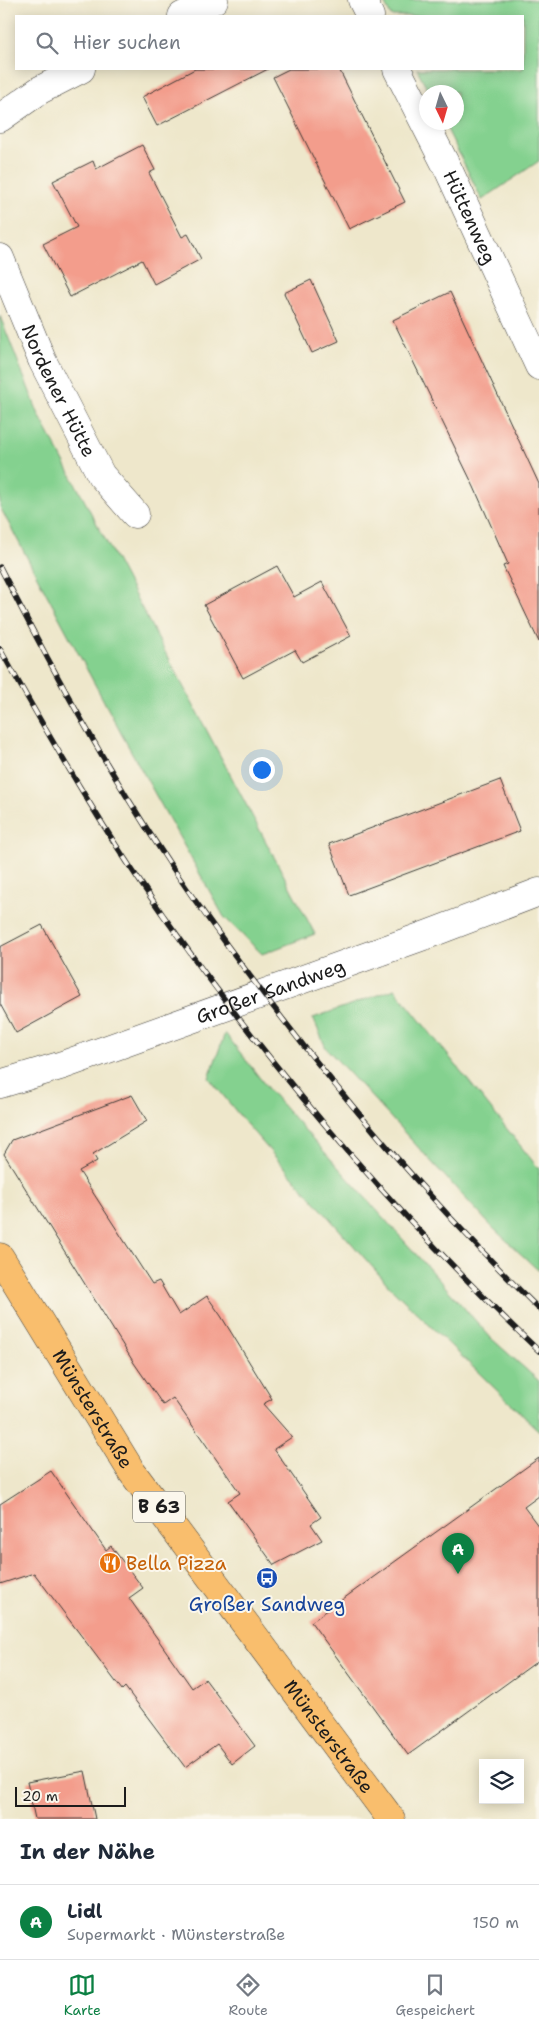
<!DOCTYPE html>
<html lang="de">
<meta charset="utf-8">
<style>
body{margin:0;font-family:"Shantell Sans",sans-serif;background:#f6f6f7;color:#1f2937}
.controls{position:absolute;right:15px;bottom:15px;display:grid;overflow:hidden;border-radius:0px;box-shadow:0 2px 12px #0003}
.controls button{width:45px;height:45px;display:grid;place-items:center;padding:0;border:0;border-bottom:1px solid #e0e1e3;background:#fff;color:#1f2937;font:25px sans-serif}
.compass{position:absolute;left:419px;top:85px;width:45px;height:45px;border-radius:50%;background:#fff;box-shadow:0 2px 12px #0003;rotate:175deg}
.scale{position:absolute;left:15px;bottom:12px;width:111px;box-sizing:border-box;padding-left:5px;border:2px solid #1c1c1c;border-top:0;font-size:14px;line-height:18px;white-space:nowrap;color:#1c1c1c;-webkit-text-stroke:4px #fbf7ec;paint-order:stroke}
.you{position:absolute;left:261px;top:769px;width:18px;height:18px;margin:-12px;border:4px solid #fff;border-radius:50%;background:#1a73e8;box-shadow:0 0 0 8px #1a73e833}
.badge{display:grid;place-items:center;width:32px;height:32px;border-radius:50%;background:#0b8043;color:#fff;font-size:16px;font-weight:700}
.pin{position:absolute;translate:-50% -41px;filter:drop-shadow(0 1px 2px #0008)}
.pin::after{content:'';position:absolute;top:26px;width:18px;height:15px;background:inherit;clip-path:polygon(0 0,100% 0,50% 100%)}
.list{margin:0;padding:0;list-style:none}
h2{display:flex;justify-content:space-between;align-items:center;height:65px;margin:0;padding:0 20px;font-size:21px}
h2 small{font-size:16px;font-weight:400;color:#747a83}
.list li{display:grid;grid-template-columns:32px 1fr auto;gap:15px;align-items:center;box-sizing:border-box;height:75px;padding:0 20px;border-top:1px solid #e0e1e3}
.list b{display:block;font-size:19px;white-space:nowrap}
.list p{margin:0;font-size:16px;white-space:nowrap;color:#747a83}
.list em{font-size:16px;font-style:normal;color:#747a83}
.icon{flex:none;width:28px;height:28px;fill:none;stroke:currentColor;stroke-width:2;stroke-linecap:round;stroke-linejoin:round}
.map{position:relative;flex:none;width:539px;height:1819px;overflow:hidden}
.search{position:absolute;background:#fff;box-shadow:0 2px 12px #0003;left:15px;right:15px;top:15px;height:55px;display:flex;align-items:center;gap:12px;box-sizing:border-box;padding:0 18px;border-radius:0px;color:#747a83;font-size:19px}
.sheet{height:140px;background:#fff}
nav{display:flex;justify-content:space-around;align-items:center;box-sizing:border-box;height:70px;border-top:1px solid #e0e1e3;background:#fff;font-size:14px;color:#747a83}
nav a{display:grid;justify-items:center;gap:2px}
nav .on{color:#0b8043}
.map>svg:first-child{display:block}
.green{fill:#84d18f;stroke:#507656}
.building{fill:#f39d8c}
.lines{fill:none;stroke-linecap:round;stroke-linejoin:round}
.street-casing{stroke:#3c3a36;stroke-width:29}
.primary-casing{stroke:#3c3a36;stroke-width:29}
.street{stroke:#fff;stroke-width:28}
.primary{stroke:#f9be6d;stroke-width:28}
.rail-casing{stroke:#1c1c1c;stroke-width:5.5}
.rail{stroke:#fbf7ec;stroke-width:4;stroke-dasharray:11;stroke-linecap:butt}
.labels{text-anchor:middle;stroke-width:4;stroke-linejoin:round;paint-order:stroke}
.shield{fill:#fbf7ec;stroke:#5f5e5a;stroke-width:1}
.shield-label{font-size:18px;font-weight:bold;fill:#1c1c1c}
.street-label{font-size:19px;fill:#1c1c1c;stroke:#fbf7ec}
.food-label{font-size:19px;fill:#c56008;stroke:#fbf7ec;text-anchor:start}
.transit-label{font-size:19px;fill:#164399;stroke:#fbf7ec}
</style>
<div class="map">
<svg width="539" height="1819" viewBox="0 0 539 1819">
<rect width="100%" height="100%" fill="#fbf7ec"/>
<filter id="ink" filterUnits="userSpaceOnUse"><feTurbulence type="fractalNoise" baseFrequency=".02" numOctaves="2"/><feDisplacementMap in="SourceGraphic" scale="10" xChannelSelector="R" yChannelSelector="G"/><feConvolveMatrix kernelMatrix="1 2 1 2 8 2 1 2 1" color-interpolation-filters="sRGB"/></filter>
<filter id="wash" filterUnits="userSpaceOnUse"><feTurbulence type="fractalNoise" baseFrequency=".0096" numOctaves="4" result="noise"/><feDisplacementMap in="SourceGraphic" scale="20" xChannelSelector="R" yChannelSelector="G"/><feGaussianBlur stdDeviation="1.12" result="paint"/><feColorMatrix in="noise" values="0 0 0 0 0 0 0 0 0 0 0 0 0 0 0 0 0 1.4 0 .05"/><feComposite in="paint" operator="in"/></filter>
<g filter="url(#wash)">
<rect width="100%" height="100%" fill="#eee7cb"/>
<!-- green -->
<path class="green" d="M 383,0 L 539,0 L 539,161 L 482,200 L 444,123 L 456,122 L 456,92 L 429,92 L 417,69 L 523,69 L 523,16 L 391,16 Z
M 0,316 L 39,415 L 315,934 L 262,954 L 224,917 L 122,735 L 0,507 Z
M 395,989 L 539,1169 L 539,1271 L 492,1227 L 326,1048 L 313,1018 Z
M 225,1033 L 269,1090 L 492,1339 L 539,1381 L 539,1431 L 391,1288 L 248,1126 L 209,1078 Z"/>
<g id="blocks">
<!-- building -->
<path class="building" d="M 195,69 L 268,69 L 157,126 L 142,97 Z
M 289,69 L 339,69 L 405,202 L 349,229 L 273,77 Z
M 142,145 L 155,170 L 149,173 L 182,237 L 188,234 L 201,259 L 154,284 L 142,260 L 70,297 L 43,244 L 77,227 L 53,181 L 93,161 L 96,169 Z
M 311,280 L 339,341 L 312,353 L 284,293 Z
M 450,292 L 539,484 L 539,642 L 503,566 L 508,564 L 474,487 L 393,320 Z
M 277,566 L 294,597 L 322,582 L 351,636 L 302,662 L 295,650 L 243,678 L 204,605 Z
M 500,780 L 520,831 L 349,895 L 329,844 Z
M 42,925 L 82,997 L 16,1033 L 0,1004 L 0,947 Z
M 132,1095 L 147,1121 L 93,1154 L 97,1161 L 79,1171 L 152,1284 L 159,1281 L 179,1315 L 207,1296 L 221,1316 L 272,1399 L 263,1404 L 292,1437 L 274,1449 L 321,1517 L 311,1524 L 322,1540 L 274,1565 L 228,1501 L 240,1493 L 173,1398 L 163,1405 L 134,1363 L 4,1154 L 12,1140 Z
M 539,1458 L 539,1496 L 524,1507 L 539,1527 L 539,1660 L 408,1755 L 311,1622 Z
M 51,1471 L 106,1550 L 111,1546 L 143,1588 L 129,1598 L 192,1688 L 205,1679 L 255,1746 L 232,1764 L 217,1744 L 185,1767 L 125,1687 L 122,1690 L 34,1573 L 0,1584 L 0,1504 Z
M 85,1771 L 95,1819 L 35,1819 L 27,1782 Z"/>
</g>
</g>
<g filter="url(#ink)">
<use href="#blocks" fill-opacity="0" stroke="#3c3a36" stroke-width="1"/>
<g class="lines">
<!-- street casing -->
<g class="street-casing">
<g id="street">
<path d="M 362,0 L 370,16"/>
<path d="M 182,16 L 214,0"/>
<path id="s1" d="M 397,69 L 449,171 L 539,366"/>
<path d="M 0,118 L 40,90 L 81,69"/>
<path id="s2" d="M 0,258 L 42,360 L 101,475 L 135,514"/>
<path id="s3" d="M 0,1084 L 63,1065 L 429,934 L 539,892"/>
</g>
</g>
<!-- primary casing -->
<g class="primary-casing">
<g id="primary">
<path id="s4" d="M 0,1257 L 132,1472 L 391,1819"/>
</g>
</g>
<!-- street -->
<use href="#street" class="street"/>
<!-- primary -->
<use href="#primary" class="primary"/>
<!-- rail casing -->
<g class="rail-casing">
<path id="rail" d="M 0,567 C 58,681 120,794 194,899 C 297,1045 411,1183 539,1309
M 0,649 C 51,740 103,830 163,915 C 273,1072 400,1219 539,1351"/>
</g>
<!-- rail -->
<use href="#rail" class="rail"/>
</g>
</g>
<!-- icons -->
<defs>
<g id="restaurant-disc" transform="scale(1.125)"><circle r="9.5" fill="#e8710a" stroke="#fbf7ec"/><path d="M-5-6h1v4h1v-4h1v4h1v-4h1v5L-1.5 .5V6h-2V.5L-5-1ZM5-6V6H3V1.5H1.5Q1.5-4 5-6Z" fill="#fff"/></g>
<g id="bus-disc" transform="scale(1.125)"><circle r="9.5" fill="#1a4fb4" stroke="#fbf7ec"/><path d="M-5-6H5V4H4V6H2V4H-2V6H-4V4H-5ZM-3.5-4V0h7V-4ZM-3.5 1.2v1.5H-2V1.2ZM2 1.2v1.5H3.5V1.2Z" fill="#fff"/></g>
</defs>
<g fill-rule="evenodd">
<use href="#restaurant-disc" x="110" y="1563"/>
<use href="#bus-disc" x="267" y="1578"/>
</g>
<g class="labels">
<!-- shield labels -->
<rect class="shield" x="133" y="1491.5" width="52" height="31" rx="4"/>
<g class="shield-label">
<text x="159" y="1513">B 63</text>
</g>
<!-- street labels -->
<g class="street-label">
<text dy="7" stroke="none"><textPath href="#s1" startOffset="165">Hüttenweg</textPath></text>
<text dy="7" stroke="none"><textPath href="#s2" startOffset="145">Nordener Hütte</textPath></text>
<text dy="7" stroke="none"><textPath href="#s3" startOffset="286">Großer Sandweg</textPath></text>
<text dy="7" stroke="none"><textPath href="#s4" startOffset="178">Münsterstraße</textPath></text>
<text dy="7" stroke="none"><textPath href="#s4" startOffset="582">Münsterstraße</textPath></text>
</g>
<!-- food labels -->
<g class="food-label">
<text x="126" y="1570">Bella Pizza</text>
</g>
<!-- transit labels -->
<g class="transit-label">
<text x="267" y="1611">Großer Sandweg</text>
</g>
</g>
</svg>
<div class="controls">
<button><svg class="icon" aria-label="layers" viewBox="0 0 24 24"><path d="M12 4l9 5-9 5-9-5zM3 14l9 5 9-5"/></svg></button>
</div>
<svg class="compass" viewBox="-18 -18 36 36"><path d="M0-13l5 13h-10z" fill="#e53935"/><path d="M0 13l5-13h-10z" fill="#747a83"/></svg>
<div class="scale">20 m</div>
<div class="you"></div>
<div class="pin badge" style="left:458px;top:1574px">A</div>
<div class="search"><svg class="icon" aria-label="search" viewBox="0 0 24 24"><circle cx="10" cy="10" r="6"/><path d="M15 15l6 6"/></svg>Hier suchen</div>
</div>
<section class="sheet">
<h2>In der Nähe<small></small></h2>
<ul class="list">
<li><span class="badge">A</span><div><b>Lidl</b><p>Supermarkt · Münsterstraße</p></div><em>150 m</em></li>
</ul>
</section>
<nav>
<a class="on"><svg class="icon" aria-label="map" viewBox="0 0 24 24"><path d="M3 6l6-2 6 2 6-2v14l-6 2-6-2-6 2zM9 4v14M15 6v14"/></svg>Karte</a>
<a><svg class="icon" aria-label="directions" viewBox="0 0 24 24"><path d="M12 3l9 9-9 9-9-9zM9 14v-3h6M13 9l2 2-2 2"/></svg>Route</a>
<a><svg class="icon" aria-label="saved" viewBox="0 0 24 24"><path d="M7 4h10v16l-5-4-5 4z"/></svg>Gespeichert</a>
</nav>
